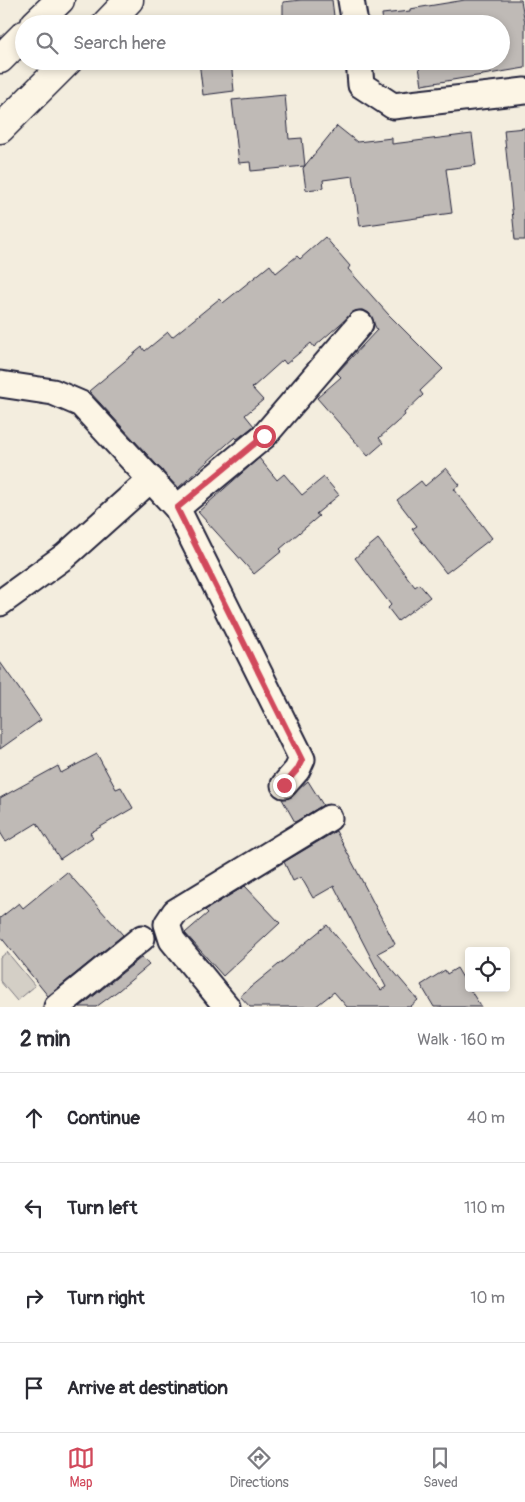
<!DOCTYPE html>
<meta charset="utf-8">
<style>
body{margin:0;font-family:Pangolin,sans-serif;background:#f7f7f7;color:#2b2b33}
.controls{position:absolute;right:15px;bottom:15px;display:grid;overflow:hidden;border-radius:5px;box-shadow:0 2px 8px #0003}
.controls button{width:45px;height:45px;display:grid;place-items:center;padding:0;border:0;border-bottom:1px solid #e1e1e2;background:#fff;color:#2b2b33;font:25px sans-serif}
.stop{position:absolute;width:15px;height:15px;margin:-11px;border:4px solid #d1495b;border-radius:50%;background:#fff}
.stop.end{background:#d1495b;border-color:#fff;box-shadow:0 1px 5px #0008}
.list{margin:0;padding:0;list-style:none}
h2{display:flex;justify-content:space-between;align-items:center;height:65px;margin:0;padding:0 20px;font-size:21px}
h2 small{font-size:16px;font-weight:400;color:#7c7c81}
.list li{display:grid;grid-template-columns:32px 1fr auto;gap:15px;align-items:center;box-sizing:border-box;height:90px;padding:0 20px;border-top:1px solid #e1e1e2}
.list b{display:block;font-size:19px;white-space:nowrap}
.list em{font-size:16px;font-style:normal;color:#7c7c81}
.icon{flex:none;width:28px;height:28px;fill:none;stroke:currentColor;stroke-width:2;stroke-linecap:round;stroke-linejoin:round}
.map{position:relative;flex:none;width:525px;height:1007px;overflow:hidden}
.search{position:absolute;background:#fff;box-shadow:0 2px 8px #0003;left:15px;right:15px;top:15px;height:55px;display:flex;align-items:center;gap:12px;box-sizing:border-box;padding:0 18px;border-radius:28px;color:#7c7c81;font-size:19px}
.sheet{height:425px;background:#fff}
nav{display:flex;justify-content:space-around;align-items:center;box-sizing:border-box;height:70px;border-top:1px solid #e1e1e2;background:#fff;font-size:14px;color:#7c7c81}
nav a{display:grid;justify-items:center;gap:2px}
nav .on{color:#d1495b}
.map>svg:first-child{display:block}
.green{fill:#d4cfc6;stroke:#7b7880}
.building{fill:#bfbab6;stroke:#22223b}
.lines{fill:none;stroke-linecap:round;stroke-linejoin:round}
.minor-casing{stroke:#22223b;stroke-width:29}
.major-casing{stroke:#22223b;stroke-width:31}
.minor{stroke:#fcf5e5;stroke-width:25}
.major{stroke:#fcf5e5;stroke-width:28}
.route{stroke:#d1495b;stroke-width:6}
</style>
<div class="map">
<svg width="525" height="1007" viewBox="0 0 525 1007">
<rect width="100%" height="100%" fill="#f3edde"/>
<filter id="ink" filterUnits="userSpaceOnUse"><feTurbulence type="fractalNoise" baseFrequency=".02" numOctaves="2"/><feDisplacementMap in="SourceGraphic" scale="10" xChannelSelector="R" yChannelSelector="G"/><feConvolveMatrix kernelMatrix="1 2 1 2 8 2 1 2 1" color-interpolation-filters="sRGB"/></filter>
<g filter="url(#ink)">
<!-- green -->
<path class="green" d="M 7,952 L 35,986 L 17,1001 L 0,981 L 0,958 Z"/>
<!-- building -->
<path class="building" d="M 301,0 L 332,0 L 335,24 L 283,24 L 283,2 Z
M 465,0 L 521,0 L 525,23 L 525,68 L 422,85 L 418,61 L 501,61 L 501,24 L 383,24 L 382,14 L 410,11 L 410,9 Z
M 199,61 L 231,61 L 234,91 L 203,95 Z
M 285,95 L 289,139 L 302,138 L 305,166 L 251,171 L 250,162 L 239,163 L 232,100 Z
M 337,126 L 357,142 L 392,138 L 392,144 L 472,134 L 476,165 L 446,169 L 452,213 L 360,226 L 353,176 L 323,180 L 324,188 L 306,190 L 303,168 Z
M 525,128 L 525,240 L 515,240 L 504,130 Z
M 325,237 L 350,266 L 348,269 L 388,314 L 443,369 L 420,391 L 423,395 L 404,413 L 405,415 L 379,438 L 383,443 L 368,456 L 317,398 L 341,377 L 337,373 L 377,330 L 369,313 L 362,310 L 355,311 L 314,347 L 311,343 L 286,364 L 283,360 L 252,388 L 263,400 L 245,415 L 254,426 L 237,439 L 235,437 L 178,488 L 89,391 L 142,347 L 145,351 L 168,332 L 172,337 L 219,299 L 223,303 L 270,265 L 276,273 L 297,256 L 300,259 Z
M 259,458 L 277,480 L 284,474 L 302,495 L 324,477 L 339,495 L 316,514 L 319,516 L 280,549 L 282,551 L 254,574 L 198,512 Z
M 446,468 L 460,485 L 454,489 L 492,538 L 446,573 L 412,529 L 417,526 L 397,500 L 421,481 L 425,486 Z
M 378,539 L 415,587 L 419,584 L 430,597 L 398,621 L 388,608 L 391,605 L 355,558 Z
M 0,662 L 41,720 L 0,749 Z
M 97,754 L 116,789 L 121,787 L 133,808 L 90,833 L 93,837 L 60,859 L 37,823 L 6,842 L 0,832 L 0,798 L 58,766 L 61,773 Z
M 308,781 L 323,805 L 295,822 L 282,799 L 289,798 Z
M 336,831 L 395,944 L 378,953 L 418,1000 L 410,1007 L 347,1007 L 334,992 L 315,1007 L 250,1007 L 240,996 L 327,925 L 381,990 L 386,987 L 334,886 L 313,898 L 301,877 L 293,881 L 284,862 Z
M 67,872 L 123,935 L 48,996 L 0,936 L 0,918 L 19,903 L 23,908 Z
M 245,886 L 280,923 L 223,976 L 185,933 L 208,913 L 205,910 Z
M 142,957 L 149,965 L 119,990 L 96,1007 L 80,1007 Z
M 457,968 L 469,988 L 481,1007 L 434,1007 L 421,985 L 445,970 L 447,974 Z"/>
<g class="lines">
<!-- minor casing -->
<g class="minor-casing">
<path id="minor" d="M 351,0 L 355,24
M 359,61 L 361,85 L 393,106 L 525,91
M 0,384 L 53,392 L 81,404 L 177,508 L 264,436 L 360,324
M 177,508 L 302,759 L 297,770 L 284,785
M 0,603 L 65,556 L 151,479
M 57,1007 L 142,938
M 227,1007 L 172,940 L 167,924 L 175,912 L 329,818"/>
</g>
<!-- major casing -->
<g class="major-casing">
<path id="major" d="M 35,24 L 60,0
M 106,24 L 129,0
M 0,59 L 24,35
M 0,129 L 68,61"/>
</g>
<!-- minor -->
<use href="#minor" class="minor"/>
<!-- major -->
<use href="#major" class="major"/>
</g>
</g>
<g class="lines" filter="url(#ink)">
<!-- route -->
<path class="route" d="M 264,436 L 177,508 L 302,760 L 297,770 L 284,785"/>
</g>
</svg>
<div class="controls">
<button><svg class="icon" aria-label="locate" viewBox="0 0 24 24"><circle cx="12" cy="12" r="6"/><path d="M12 2v4M12 18v4M2 12h4M18 12h4"/></svg></button>
</div>
<div class="stop" style="left:264px;top:436px"></div>
<div class="stop end" style="left:284px;top:785px"></div>
<div class="search"><svg class="icon" aria-label="search" viewBox="0 0 24 24"><circle cx="10" cy="10" r="6"/><path d="M15 15l6 6"/></svg>Search here</div>
</div>
<section class="sheet">
<h2>2 min<small>Walk · 160 m</small></h2>
<ul class="list">
<li><svg class="icon" aria-label="ahead" viewBox="0 0 24 24"><path d="M12 20V5M6 11l6-6 6 6"/></svg><div><b>Continue</b></div><em>40 m</em></li>
<li><svg class="icon" aria-label="left" viewBox="0 0 24 24"><path d="M17 20v-9H6M10 6l-5 5 5 5"/></svg><div><b>Turn left</b></div><em>110 m</em></li>
<li><svg class="icon" aria-label="right" viewBox="0 0 24 24"><path d="M7 20v-9h11M14 6l5 5-5 5"/></svg><div><b>Turn right</b></div><em>10 m</em></li>
<li><svg class="icon" aria-label="arrive" viewBox="0 0 24 24"><path d="M6 21V4h12l-3 4 3 4H6"/></svg><div><b>Arrive at destination</b></div></li>
</ul>
</section>
<nav>
<a class="on"><svg class="icon" aria-label="map" viewBox="0 0 24 24"><path d="M3 6l6-2 6 2 6-2v14l-6 2-6-2-6 2zM9 4v14M15 6v14"/></svg>Map</a>
<a><svg class="icon" aria-label="directions" viewBox="0 0 24 24"><path d="M12 3l9 9-9 9-9-9zM9 14v-3h6M13 9l2 2-2 2"/></svg>Directions</a>
<a><svg class="icon" aria-label="saved" viewBox="0 0 24 24"><path d="M7 4h10v16l-5-4-5 4z"/></svg>Saved</a>
</nav>
